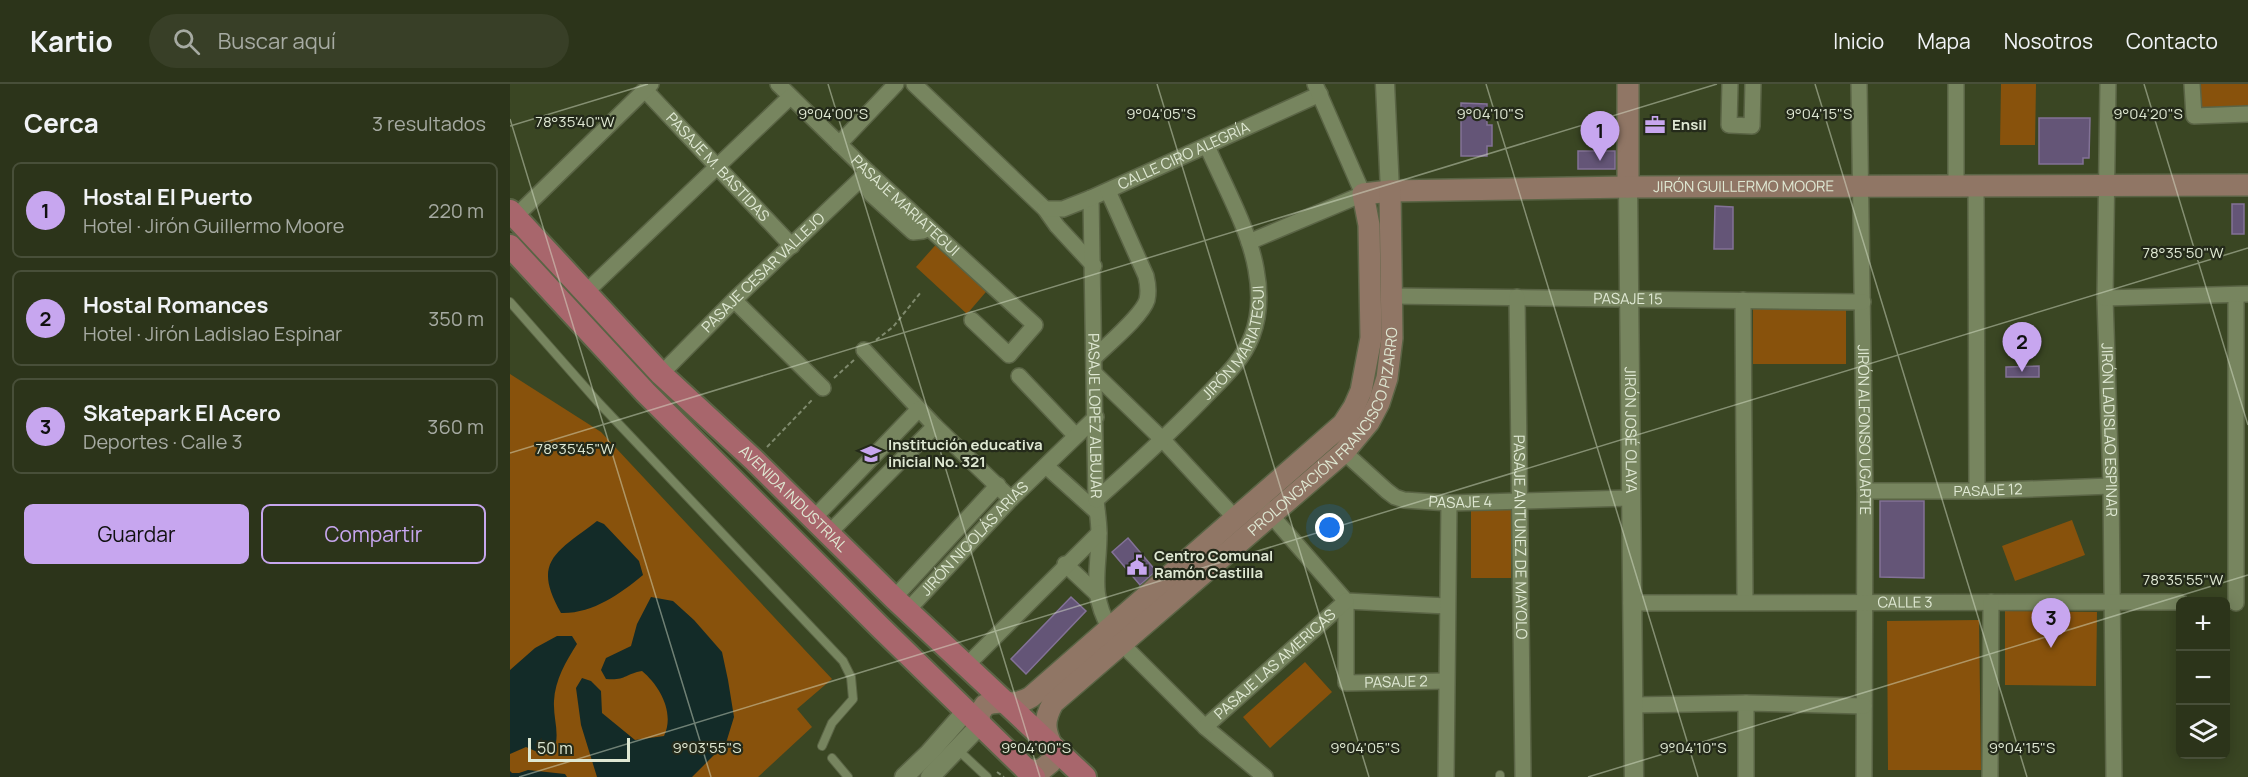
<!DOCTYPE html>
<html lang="es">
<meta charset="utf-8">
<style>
body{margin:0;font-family:Manrope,sans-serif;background:#383f27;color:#f1f3f6}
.controls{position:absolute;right:18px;bottom:18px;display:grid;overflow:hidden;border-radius:9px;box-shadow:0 3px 15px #0003}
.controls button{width:54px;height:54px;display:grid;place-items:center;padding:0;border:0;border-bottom:2px solid #484f39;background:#2c341a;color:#f1f3f6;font:30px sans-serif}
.scale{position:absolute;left:18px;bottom:15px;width:102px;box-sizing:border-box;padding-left:6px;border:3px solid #dfe8d3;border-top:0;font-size:16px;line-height:21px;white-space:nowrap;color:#dfe8d3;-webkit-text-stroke:4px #242a1a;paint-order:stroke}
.you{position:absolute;left:820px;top:444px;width:21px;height:21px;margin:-15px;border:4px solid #fff;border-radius:50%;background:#1a73e8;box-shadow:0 0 0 9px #1a73e833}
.badge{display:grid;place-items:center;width:39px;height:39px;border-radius:50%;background:#c7a6ef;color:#111;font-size:20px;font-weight:700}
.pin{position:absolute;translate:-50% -50px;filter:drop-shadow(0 2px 3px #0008)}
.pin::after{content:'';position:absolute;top:32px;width:21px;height:18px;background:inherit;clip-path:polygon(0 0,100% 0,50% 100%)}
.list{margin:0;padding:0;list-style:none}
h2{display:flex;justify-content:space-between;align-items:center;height:78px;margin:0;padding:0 24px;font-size:26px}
h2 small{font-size:20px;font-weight:400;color:#a6aaa2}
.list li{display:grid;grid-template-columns:39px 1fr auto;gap:18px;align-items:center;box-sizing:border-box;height:96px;margin:0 12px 12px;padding:0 12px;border:2px solid #484f39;border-radius:9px}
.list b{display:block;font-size:22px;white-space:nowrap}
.list p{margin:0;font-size:20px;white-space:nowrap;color:#a6aaa2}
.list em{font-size:20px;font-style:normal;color:#a6aaa2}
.actions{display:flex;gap:12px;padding:18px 24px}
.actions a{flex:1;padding:14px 0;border:2px solid #c7a6ef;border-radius:9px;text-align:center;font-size:21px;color:#c7a6ef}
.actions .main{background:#c7a6ef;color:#111}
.icon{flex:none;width:33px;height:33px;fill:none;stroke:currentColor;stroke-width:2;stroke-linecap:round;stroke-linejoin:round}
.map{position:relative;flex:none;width:1738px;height:693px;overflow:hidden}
header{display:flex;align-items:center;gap:36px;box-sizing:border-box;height:84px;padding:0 30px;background:#2c341a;border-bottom:2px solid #484f39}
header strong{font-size:28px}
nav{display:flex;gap:33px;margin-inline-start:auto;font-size:21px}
.search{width:420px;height:54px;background:#383f27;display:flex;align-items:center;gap:15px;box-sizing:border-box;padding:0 21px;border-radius:33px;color:#a6aaa2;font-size:22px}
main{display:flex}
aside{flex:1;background:#2c341a}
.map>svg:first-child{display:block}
.green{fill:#88520c}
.water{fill:#132b28}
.building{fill:#645577;stroke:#837297;stroke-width:1.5}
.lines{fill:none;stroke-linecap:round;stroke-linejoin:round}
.service-casing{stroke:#5a6445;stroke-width:10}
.minor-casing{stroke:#5a6445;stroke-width:18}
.tertiary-casing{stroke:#5a6445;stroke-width:21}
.secondary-casing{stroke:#5a6445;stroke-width:24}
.primary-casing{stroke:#5a6445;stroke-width:26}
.path{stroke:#7f8a6d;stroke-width:2;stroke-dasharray:4.5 3;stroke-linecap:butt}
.service{stroke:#77855f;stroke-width:8}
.minor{stroke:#77855f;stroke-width:15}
.tertiary{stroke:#77855f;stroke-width:18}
.secondary{stroke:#907665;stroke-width:21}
.primary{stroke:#a8666c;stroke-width:22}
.ticks{fill:none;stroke:#dfe8d3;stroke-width:1.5;stroke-opacity:0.45}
.labels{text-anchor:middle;stroke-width:4.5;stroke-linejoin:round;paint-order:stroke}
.poi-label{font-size:15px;font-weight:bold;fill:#dfe8d3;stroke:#242a1a;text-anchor:start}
.street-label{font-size:15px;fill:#dfe8d3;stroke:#242a1a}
.ticks-label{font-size:15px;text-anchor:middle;fill:#dfe8d3;stroke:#242a1a;stroke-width:4.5;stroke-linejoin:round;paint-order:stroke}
</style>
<header>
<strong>Kartio</strong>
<div class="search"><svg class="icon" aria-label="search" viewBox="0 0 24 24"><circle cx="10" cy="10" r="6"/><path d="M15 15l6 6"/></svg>Buscar aquí</div>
<nav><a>Inicio</a><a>Mapa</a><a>Nosotros</a><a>Contacto</a></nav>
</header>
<main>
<aside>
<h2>Cerca<small>3 resultados</small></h2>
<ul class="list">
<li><span class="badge">1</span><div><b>Hostal El Puerto</b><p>Hotel · Jirón Guillermo Moore</p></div><em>220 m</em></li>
<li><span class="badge">2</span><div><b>Hostal Romances</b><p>Hotel · Jirón Ladislao Espinar</p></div><em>350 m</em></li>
<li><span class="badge">3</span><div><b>Skatepark El Acero</b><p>Deportes · Calle 3</p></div><em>360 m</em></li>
</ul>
<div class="actions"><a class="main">Guardar</a><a>Compartir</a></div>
</aside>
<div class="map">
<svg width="1738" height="693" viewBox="0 0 1738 693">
<rect width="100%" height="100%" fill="#3a4623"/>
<!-- green -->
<path class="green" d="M 1491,0 L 1526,0 L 1525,61 L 1490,61 Z
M 1687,0 L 1738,0 L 1738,29 L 1688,31 Z
M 430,156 L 481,202 L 457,230 L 406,183 Z
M 1243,219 L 1336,219 L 1336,280 L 1243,280 Z
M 0,290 L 91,348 L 322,595 L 287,625 L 302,643 L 248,693 L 0,693 Z
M 961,426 L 1001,426 L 1001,494 L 961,494 Z
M 1562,436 L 1575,471 L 1505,497 L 1492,462 Z
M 1495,527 L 1587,528 L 1586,602 L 1495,601 Z
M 1469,536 L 1471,686 L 1378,686 L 1377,537 Z
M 795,578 L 822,608 L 760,664 L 733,633 Z"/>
<!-- water -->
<path class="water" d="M 87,437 L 94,440 L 129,477 L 133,491 C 110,510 82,530 51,529 C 21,477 47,468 87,437 Z
M 141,513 L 163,517 L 184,536 L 212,568 L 218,596 L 224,633 L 216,659 L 182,693 L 87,693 L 71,641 L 66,604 L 72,594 L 81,597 L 91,607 L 92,629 L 125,656 L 154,652 C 165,629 150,602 132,587 C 115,590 115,597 96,595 L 91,586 L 96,574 L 121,562 L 127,540 Z
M 47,552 L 62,552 L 67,560 C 56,577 45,596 44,617 C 43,636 51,650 43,669 L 32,670 L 16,663 L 0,670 L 0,586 L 25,564 Z
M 18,686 L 55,690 L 57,693 L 0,693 L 0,687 L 2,689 L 9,689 Z"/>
<!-- building -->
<path class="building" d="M 951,19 L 977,20 L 977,41 L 982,41 L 982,62 L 977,62 L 977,72 L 951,72 Z
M 1529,34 L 1580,34 L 1579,74 L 1573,74 L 1573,80 L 1529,80 Z
M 1068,67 L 1105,67 L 1105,85 L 1068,85 Z
M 1722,120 L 1734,120 L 1734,150 L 1722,150 Z
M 1205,122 L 1223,123 L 1223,165 L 1204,165 Z
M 1529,282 L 1529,293 L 1496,293 L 1496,283 Z
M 1370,417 L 1414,417 L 1414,494 L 1370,493 Z
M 618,454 L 646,487 L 630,501 L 602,468 Z
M 561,513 L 576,527 L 516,590 L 501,575 Z"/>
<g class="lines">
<!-- service casing -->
<g class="service-casing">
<path id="service" d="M 0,218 L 88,318 L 333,577 L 341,593 L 343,615 L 322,639 L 312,662
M 447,665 L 477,693
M 322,674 L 338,693
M 990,691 L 990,693"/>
</g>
<!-- minor casing -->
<g class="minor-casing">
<g id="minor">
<path id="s1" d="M 268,0 L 358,88 L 525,241 L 499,271 L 462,236"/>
<path d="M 404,0 L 535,125 L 547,142 L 584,182"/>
<path d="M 1220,0 L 1219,41 L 1242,42 L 1243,0"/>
<path id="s2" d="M 1349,0 L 1355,407 L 1354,693"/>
<path d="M 1446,0 L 1446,102"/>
<path id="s3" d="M 1598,0 L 1595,214 L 1601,402 L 1604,693"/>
<path d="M 1682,0 L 1684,32 L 1738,30"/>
<path id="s4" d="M 135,6 L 282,162"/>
<path d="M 329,60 L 386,0"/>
<path d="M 352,93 L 361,110 L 403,148 L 413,147 L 418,143"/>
<path d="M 1466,102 L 1467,407"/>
<path id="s5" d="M 581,114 L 586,416 C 587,427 589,438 589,449 C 589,488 579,508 600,545"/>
<path id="s6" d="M 535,125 L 553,125 L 581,114 L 810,10"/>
<path d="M 5,133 L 141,0"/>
<path d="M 739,158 L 853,110 L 805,0"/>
<path d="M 76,208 L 280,13"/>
<path d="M 1726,211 L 1726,519"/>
<path id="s7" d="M 882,212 L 1353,218"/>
<path id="s8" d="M 1007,213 L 1013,693"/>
<path d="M 1595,214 L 1738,210"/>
<path d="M 224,216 L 313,304"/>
<path d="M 1233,216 L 1235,518"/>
<path d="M 354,266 L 425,342 L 501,415"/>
<path d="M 585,273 C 598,260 632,232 637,216 C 639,207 638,200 636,192 L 598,107"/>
<path id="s9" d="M 151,290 L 224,216 L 358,88"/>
<path d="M 585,290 L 653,356 L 726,435"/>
<path d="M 509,292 L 566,352"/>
<path id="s10" d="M 834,368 L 877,407 L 885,413 L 894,416 L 939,419 L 1120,414"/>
<path d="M 536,382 L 587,428"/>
<path id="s11" d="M 1355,407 L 1467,407 L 1601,402"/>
<path id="s12" d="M 586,416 C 623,383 658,351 692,316 C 711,296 732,278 742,252 C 750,231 750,206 746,185 C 739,145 713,99 697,62"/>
<path d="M 754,423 L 836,517 L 937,522"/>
<path d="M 304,434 L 409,325"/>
<path d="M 319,449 L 425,342"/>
<path d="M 555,480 L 587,510"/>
<path d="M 384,514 L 488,401"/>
<path id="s13" d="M 836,517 L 836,599 L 936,597"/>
<path id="s14" d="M 1121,519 L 1670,518"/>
<path id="s15" d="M 397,527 L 501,415 L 586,333"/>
<path d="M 611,559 L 695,643 L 755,693"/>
<path d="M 456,582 L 589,449"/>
<path d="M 1236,619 L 1236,693"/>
<path d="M 1124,621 L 1236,619 L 1354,622"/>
<path id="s16" d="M 695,643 L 836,517"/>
<path d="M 936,693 L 939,419"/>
<path d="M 1480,693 L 1481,518"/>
</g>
</g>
<!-- tertiary casing -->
<g class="tertiary-casing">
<g id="tertiary">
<path d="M 875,0 L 880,107"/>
<path id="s17" d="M 1118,103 L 1124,693"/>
<path d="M 394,693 L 419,669 L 456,627"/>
<path d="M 420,693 L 470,641"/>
</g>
</g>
<!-- secondary casing -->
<g class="secondary-casing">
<g id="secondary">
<path d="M 1118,0 L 1118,103"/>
<path id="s18" d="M 470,641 L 469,630 L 475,621 C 492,613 501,625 521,613 L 833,340 L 844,323 L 851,307 L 861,254 L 859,141 L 853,110 L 880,107 L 1118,103 L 1738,101"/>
<path id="s19" d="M 515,685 L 530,687 L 541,678 C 548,655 525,651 543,619 L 834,368 L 859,338 L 869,319 L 877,294 L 882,254 L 880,107"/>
</g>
</g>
<!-- primary casing -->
<g class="primary-casing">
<g id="primary">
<path id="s20" d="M 0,127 L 151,290 L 244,376 L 384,514 L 575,693"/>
<path d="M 0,162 L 135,308 L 370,543 L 524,693"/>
</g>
</g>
<!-- path -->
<path class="path" d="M 366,256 L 383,243 L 411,208
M 324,294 L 344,276
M 257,363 L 303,315
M 487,688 L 494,693"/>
<!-- service -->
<use href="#service" class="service"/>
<!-- minor -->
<use href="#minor" class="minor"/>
<!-- tertiary -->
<use href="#tertiary" class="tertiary"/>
<!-- secondary -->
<use href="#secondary" class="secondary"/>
<!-- primary -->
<use href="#primary" class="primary"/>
</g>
<!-- ticks -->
<path class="ticks" d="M 318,0 L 530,693M 647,0 L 859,693M 976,0 L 1188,693M 1305,0 L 1517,693M 1634,0 L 1738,341M 0,35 L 201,693M 0,42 L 138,0M 0,369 L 1207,0M 9,693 L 1738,164M 1078,693 L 1738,491"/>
<!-- icons -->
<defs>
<g id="office-bare" transform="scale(1.62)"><path d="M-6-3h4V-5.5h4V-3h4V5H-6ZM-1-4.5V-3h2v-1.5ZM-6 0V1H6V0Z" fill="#c7a6ef" stroke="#242a1a" stroke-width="2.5" paint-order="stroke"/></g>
<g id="school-bare" transform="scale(1.62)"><path d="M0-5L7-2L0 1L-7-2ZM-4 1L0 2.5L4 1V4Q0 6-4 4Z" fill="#c7a6ef" stroke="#242a1a" stroke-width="2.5" paint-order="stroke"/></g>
<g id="civic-bare" transform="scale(1.62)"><path d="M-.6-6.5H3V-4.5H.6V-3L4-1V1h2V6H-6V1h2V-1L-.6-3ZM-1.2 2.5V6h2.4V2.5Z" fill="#c7a6ef" stroke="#242a1a" stroke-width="2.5" paint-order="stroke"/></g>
</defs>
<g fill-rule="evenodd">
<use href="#office-bare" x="1145" y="41"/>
<use href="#school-bare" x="361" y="370"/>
<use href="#civic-bare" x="627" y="481"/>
</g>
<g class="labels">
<!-- poi labels -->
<g class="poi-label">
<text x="1162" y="46">Ensil</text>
<text x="378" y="366">Institución educativa<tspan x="378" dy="17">inicial No. 321</tspan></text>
<text x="644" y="477">Centro Comunal<tspan x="644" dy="17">Ramón Castilla</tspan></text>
</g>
<!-- street labels -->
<g class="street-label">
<text dy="5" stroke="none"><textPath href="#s6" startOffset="150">CALLE CIRO ALEGRÍA</textPath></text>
<text dy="5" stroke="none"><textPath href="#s4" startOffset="106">PASAJE M. BASTIDAS</textPath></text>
<text dy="5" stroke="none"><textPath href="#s18" startOffset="1101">JIRÓN GUILLERMO MOORE</textPath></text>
<text dy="5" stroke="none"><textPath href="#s1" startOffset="176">PASAJE MARIATEGUI</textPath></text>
<text dy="5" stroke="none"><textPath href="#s9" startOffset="144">PASAJE CESAR VALLEJO</textPath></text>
<text dy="5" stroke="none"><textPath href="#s7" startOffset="236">PASAJE 15</textPath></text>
<text dy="5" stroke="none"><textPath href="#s12" startOffset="214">JIRÓN MARIATEGUI</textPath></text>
<text dy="5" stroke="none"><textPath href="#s5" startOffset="218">PASAJE LOPEZ ALBUJAR</textPath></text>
<text dy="5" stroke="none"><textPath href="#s19" startOffset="482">PROLONGACIÓN FRANCISCO PIZARRO</textPath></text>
<text dy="5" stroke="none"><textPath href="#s2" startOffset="346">JIRÓN ALFONSO UGARTE</textPath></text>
<text dy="5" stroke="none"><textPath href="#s3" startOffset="346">JIRÓN LADISLAO ESPINAR</textPath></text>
<text dy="5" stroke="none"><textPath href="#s17" startOffset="243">JIRÓN JOSÉ OLAYA</textPath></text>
<text dy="5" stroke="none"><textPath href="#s11" startOffset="123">PASAJE 12</textPath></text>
<text dy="5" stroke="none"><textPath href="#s20" startOffset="404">AVENIDA INDUSTRIAL</textPath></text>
<text dy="5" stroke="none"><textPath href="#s10" startOffset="134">PASAJE 4</textPath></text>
<text dy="5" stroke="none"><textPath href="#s8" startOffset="240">PASAJE ANTUNEZ DE MAYOLO</textPath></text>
<text dy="5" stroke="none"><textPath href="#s15" startOffset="99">JIRÓN NICOLÁS ARIAS</textPath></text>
<text dy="5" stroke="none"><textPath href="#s14" startOffset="274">CALLE 3</textPath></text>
<text dy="5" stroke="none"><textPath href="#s16" startOffset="94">PASAJE LAS AMERICAS</textPath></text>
<text dy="5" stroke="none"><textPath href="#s13" startOffset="132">PASAJE 2</textPath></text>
</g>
</g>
<g class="ticks-label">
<text x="323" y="35">9°04'00"S</text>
<text x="651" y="35">9°04'05"S</text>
<text x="980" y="35">9°04'10"S</text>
<text x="1309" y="35">9°04'15"S</text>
<text x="1638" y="35">9°04'20"S</text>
<text x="65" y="43">78°35'40"W</text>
<text x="1673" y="174">78°35'50"W</text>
<text x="65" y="370">78°35'45"W</text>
<text x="1673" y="501">78°35'55"W</text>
<text x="197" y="669">9°03'55"S</text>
<text x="526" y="669">9°04'00"S</text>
<text x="855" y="669">9°04'05"S</text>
<text x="1183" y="669">9°04'10"S</text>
<text x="1512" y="669">9°04'15"S</text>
</g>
</svg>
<div class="controls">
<button>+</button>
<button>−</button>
<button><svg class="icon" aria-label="layers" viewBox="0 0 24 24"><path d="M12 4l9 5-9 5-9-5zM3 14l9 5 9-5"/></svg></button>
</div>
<div class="scale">50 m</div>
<div class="you"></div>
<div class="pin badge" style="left:1090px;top:77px">1</div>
<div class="pin badge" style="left:1512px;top:288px">2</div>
<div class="pin badge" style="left:1541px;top:564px">3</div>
</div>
</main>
